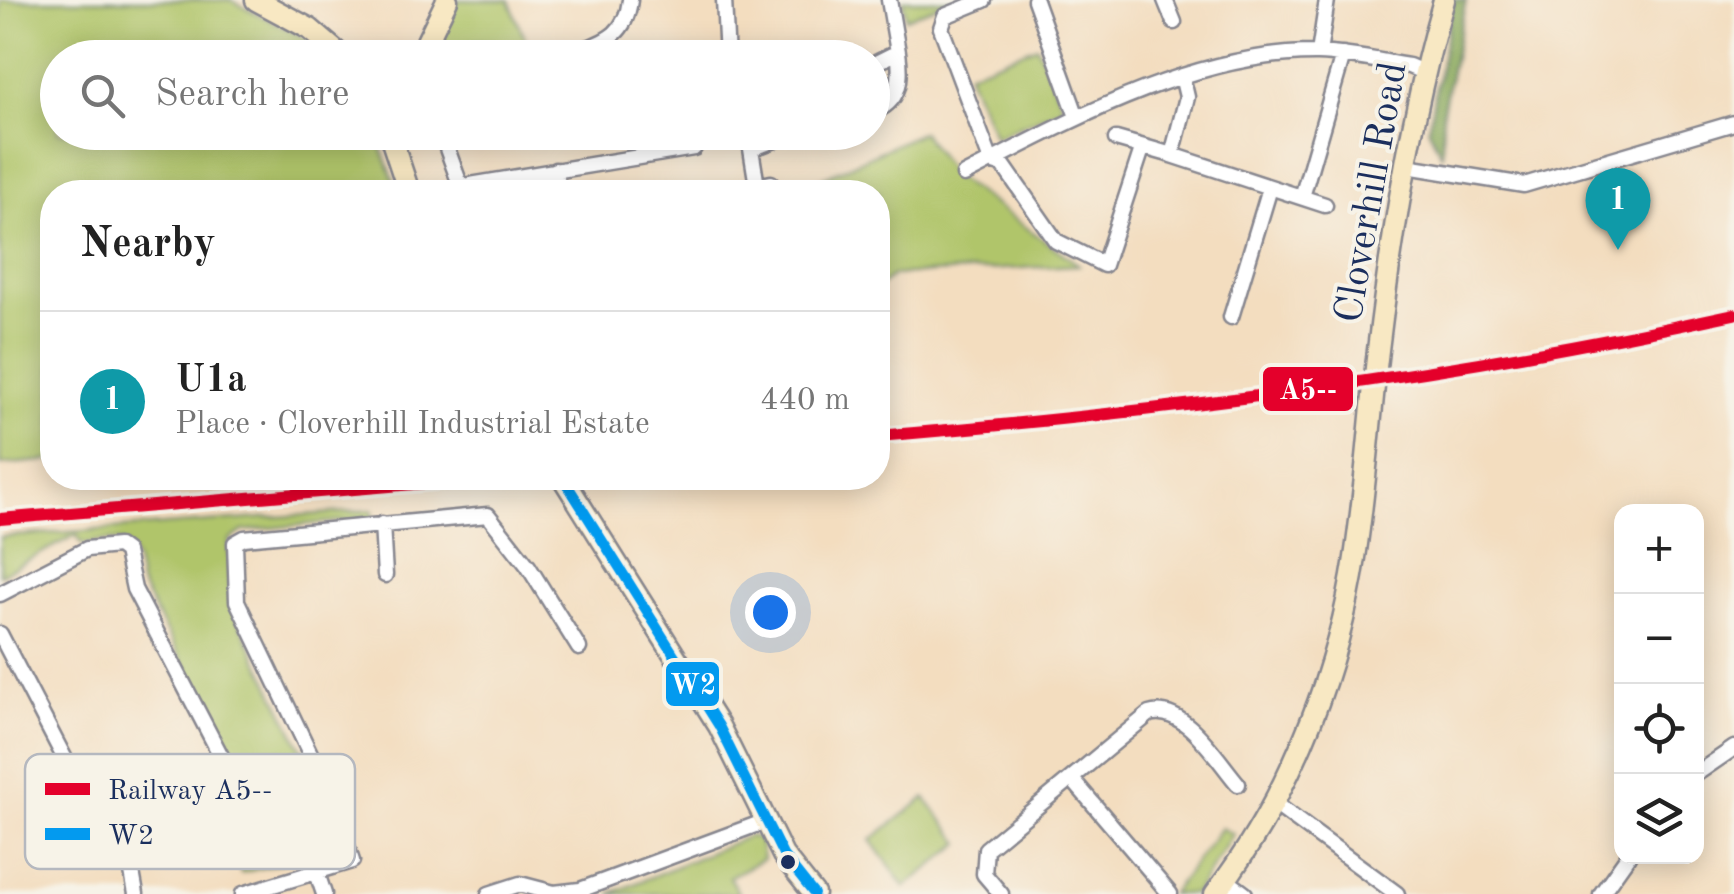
<!DOCTYPE html>
<meta charset="utf-8">
<style>
body{margin:0;font-family:"Old Standard TT",serif;background:#f2f2f2;color:#222}
.controls{position:absolute;right:30px;bottom:30px;display:grid;overflow:hidden;border-radius:20px;box-shadow:0 5px 25px #0003}
.controls button{width:90px;height:90px;display:grid;place-items:center;padding:0;border:0;border-bottom:2px solid #e0e0e0;background:#fff;color:#222;font:50px sans-serif}
.you{position:absolute;left:770px;top:612px;width:35px;height:35px;margin:-25px;border:8px solid #fff;border-radius:50%;background:#1a73e8;box-shadow:0 0 0 15px #1a73e833}
.badge{display:grid;place-items:center;width:65px;height:65px;border-radius:50%;background:#111827;color:#fff;font-size:32px;font-weight:700}
.pin{position:absolute;translate:-50% -82px;filter:drop-shadow(0 2px 5px #0008)}
.pin::after{content:'';position:absolute;top:52px;width:35px;height:30px;background:inherit;clip-path:polygon(0 0,100% 0,50% 100%)}
.list{margin:0;padding:0;list-style:none}
h2{display:flex;justify-content:space-between;align-items:center;height:130px;margin:0;padding:0 40px;font-size:42px}
h2 small{font-size:32px;font-weight:400;color:#767676}
.list li{display:grid;grid-template-columns:65px 1fr auto;gap:30px;align-items:center;box-sizing:border-box;height:180px;padding:0 40px;border-top:2px solid #e0e0e0}
.list b{display:block;font-size:38px;white-space:nowrap}
.list p{margin:0;font-size:32px;white-space:nowrap;color:#767676}
.list em{font-size:32px;font-style:normal;color:#767676}
.icon{flex:none;width:55px;height:55px;fill:none;stroke:currentColor;stroke-width:2;stroke-linecap:round;stroke-linejoin:round}
.map{position:relative;flex:none;width:1734px;height:894px;overflow:hidden}
.search{position:absolute;background:#fff;box-shadow:0 5px 25px #0003;left:40px;top:40px;width:850px;height:110px;display:flex;align-items:center;gap:25px;box-sizing:border-box;padding:0 35px;border-radius:55px;color:#767676;font-size:38px}
.panel{position:absolute;background:#fff;box-shadow:0 5px 25px #0003;left:40px;top:180px;width:850px;height:310px;border-radius:40px}
.map>svg:first-child{display:block}
.green{fill:#b0c56a;stroke:#667a64;stroke-width:2.5}
.forest{fill:#8caa5e;stroke:#546c5e;stroke-width:2.5}
.lines{fill:none;stroke-linecap:round;stroke-linejoin:round}
.street-casing{stroke:#87868e;stroke-width:19}
.secondary-casing{stroke:#87868e;stroke-width:25}
.street{stroke:#fff;stroke-width:14}
.secondary{stroke:#f8e8c3;stroke-width:20}
.bus-1-casing{stroke:#f7f3e8;stroke-width:18}
.bus-1{stroke:#039aef;stroke-width:10}
.rail-1-casing{stroke:#f7f3e8;stroke-width:20}
.rail-1{stroke:#e4002b;stroke-width:12}
.bus-dot{fill:#1b2f5e;stroke:#f7f3e8;stroke-width:4}
.labels{text-anchor:middle;stroke-width:8;stroke-linejoin:round;paint-order:stroke}
.street-label{font-size:40px;fill:#1b2f5e;stroke:#f7f3e8}
.key{fill:#f7f3e8;stroke:#b5b8bf;stroke-width:2.5}
.key-label{font-size:28px;fill:#1b2f5e}
.line-badge{stroke:#f7f3e8;stroke-width:4}
.badge-label{font-size:28px;text-anchor:middle;font-weight:bold;fill:#fff}
</style>
<div class="map">
<svg width="1734" height="894" viewBox="0 0 1734 894">
<rect width="100%" height="100%" fill="#f7f3e8"/>
<filter id="ink" filterUnits="userSpaceOnUse"><feTurbulence type="fractalNoise" baseFrequency=".01" numOctaves="2"/><feDisplacementMap in="SourceGraphic" scale="20" xChannelSelector="R" yChannelSelector="G"/><feConvolveMatrix kernelMatrix="1 2 1 2 8 2 1 2 1" color-interpolation-filters="sRGB"/></filter>
<filter id="wash" filterUnits="userSpaceOnUse"><feTurbulence type="fractalNoise" baseFrequency=".0048" numOctaves="4" result="noise"/><feDisplacementMap in="SourceGraphic" scale="40" xChannelSelector="R" yChannelSelector="G"/><feGaussianBlur stdDeviation="2.25" result="paint"/><feColorMatrix in="noise" values="0 0 0 0 0 0 0 0 0 0 0 0 0 0 0 0 0 1.4 0 .05"/><feComposite in="paint" operator="in"/></filter>
<g filter="url(#wash)">
<rect width="100%" height="100%" fill="#f3ddbf"/>
<!-- green -->
<path class="green" d="M 0,0 L 230,0 L 309,40 L 330,57 L 58,58 L 58,132 L 376,133 L 398,192 L 52,192 L 52,460 L 0,465 Z
M 458,0 L 509,0 L 527,45 L 518,50 C 495,36 454,40 431,57 Z
M 903,0 L 953,0 L 906,18 Z
M 1037,46 L 1063,107 L 995,137 L 967,73 Z
M 922,132 L 954,176 L 1079,265 L 894,275 L 878,287 L 878,192 L 801,192 L 799,189 Z
M 372,510 L 373,518 L 243,531 L 229,541 L 231,606 L 328,802 L 337,849 L 241,873 L 231,820 L 241,801 L 232,754 L 140,584 C 134,540 126,536 82,544 L 76,535 L 0,575 L 0,537 Z
M 925,798 L 961,843 L 905,887 L 871,840 Z
M 1221,828 L 1233,834 L 1195,894 L 1171,894 Z
M 749,836 L 760,839 L 763,859 L 729,877 L 739,894 L 610,894 Z"/>
<!-- forest -->
<path class="forest" d="M 1453,0 L 1466,0 L 1443,110 L 1442,156 L 1428,128 Z"/>
</g>
<g filter="url(#ink)">
<g class="lines">
<!-- street casing -->
<g class="street-casing">
<path id="street" d="M 724,0 L 727,58
M 984,0 L 945,16 L 941,28 L 991,161 L 1003,165 L 1056,241 L 1104,265 L 1142,149
M 1035,0 L 1077,117
M 1165,0 L 1174,22
M 1319,53 L 1327,0
M 846,54 L 847,58
M 564,58 C 599,42 625,41 630,0
M 872,65 L 898,52 L 889,0
M 1182,76 L 1187,97 L 1172,155 L 1325,205
M 872,112 C 901,102 902,78 898,52
M 441,132 L 461,187
M 1116,139 L 1172,155
M 1407,166 L 1524,185 L 1734,123
M 555,170 L 560,192
M 964,175 C 1069,121 1195,52 1317,53 C 1348,54 1379,61 1409,66 L 1423,72
M 771,183 L 757,186 L 751,149 L 796,132
M 427,192 L 694,148
M 1302,197 L 1343,55
M 1231,317 L 1270,188
M 382,524 L 385,575
M 0,594 L 87,549 L 118,546 L 126,552 L 134,589 L 221,756 L 228,809 L 215,817 L 83,836 L 67,763 L 0,634
M 1696,774 L 1734,748
M 1072,779 L 1170,894
M 1275,804 L 1397,894
M 125,833 L 136,894
M 317,873 L 324,894
M 1226,880 L 1245,894
M 243,894 L 352,861 L 329,793 L 237,601 L 235,543 L 244,538 L 488,515 L 528,566 L 579,648
M 489,894 L 520,884 L 554,893 L 580,890 L 766,821
M 1001,894 L 984,874 L 986,849 L 1149,714 C 1184,703 1217,760 1238,784
M 1601,894 L 1628,856"/>
</g>
<!-- secondary casing -->
<g class="secondary-casing">
<path id="secondary" d="M 256,0 L 310,29 L 344,58
M 419,58 L 447,0
M 389,132 L 409,192
M 563,478 L 719,726 L 783,855 L 814,894
M 1215,894 C 1284,804 1332,689 1352,576 C 1365,502 1369,425 1378,350 C 1392,233 1411,113 1444,0"/>
</g>
<!-- street -->
<use href="#street" class="street"/>
<!-- secondary -->
<use href="#secondary" class="secondary"/>
<!-- bus-1 casing -->
<g class="bus-1-casing">
<path id="bus-1" d="M 563,478 L 719,726 L 783,855 L 814,894"/>
</g>
<!-- bus-1 -->
<use href="#bus-1" class="bus-1"/>
<!-- rail-1 casing -->
<g class="rail-1-casing">
<path id="rail-1" d="M 878,436 C 1166,412 1451,376 1734,314
M 0,519 L 484,478"/>
</g>
<!-- rail-1 -->
<use href="#rail-1" class="rail-1"/>
</g>
</g>
<!-- markers -->
<circle class="bus-dot" cx="788" cy="862" r="9"/>
<g class="labels">
<!-- street labels -->
<g class="street-label">
<text transform="translate(1369 192) rotate(-80)" y="14">Cloverhill Road</text>
</g>
</g>
<!-- legend -->
<rect x="25" y="754" width="330" height="115" rx="15" class="key"/>
<rect x="45" y="783" width="45" height="12" fill="#e4002b"/>
<rect x="45" y="828" width="45" height="12" fill="#039aef"/>
<g class="key-label">
<text x="108" y="799">Railway A5--</text>
<text x="108" y="844">W2</text>
</g>
<g class="line-badge">
<rect x="1261" y="365" width="94" height="48" rx="10" fill="#e4002b"/>
<rect x="664" y="660" width="57" height="48" rx="10" fill="#039aef"/>
</g>
<g class="badge-label">
<text x="1308" y="399">A5--</text>
<text x="693" y="694">W2</text>
</g>
</svg>
<div class="controls">
<button>+</button>
<button>−</button>
<button><svg class="icon" aria-label="locate" viewBox="0 0 24 24"><circle cx="12" cy="12" r="6"/><path d="M12 2v4M12 18v4M2 12h4M18 12h4"/></svg></button>
<button><svg class="icon" aria-label="layers" viewBox="0 0 24 24"><path d="M12 4l9 5-9 5-9-5zM3 14l9 5 9-5"/></svg></button>
</div>
<div class="you"></div>
<div class="pin badge" style="left:1618px;top:250px;background:#0f9aa8">1</div>
<div class="search"><svg class="icon" aria-label="search" viewBox="0 0 24 24"><circle cx="10" cy="10" r="6"/><path d="M15 15l6 6"/></svg>Search here</div>
<section class="panel">
<h2>Nearby<small></small></h2>
<ul class="list">
<li><span class="badge" style="background:#0f9aa8">1</span><div><b>U1a</b><p>Place · Cloverhill Industrial Estate</p></div><em>440 m</em></li>
</ul>
</section>
</div>
